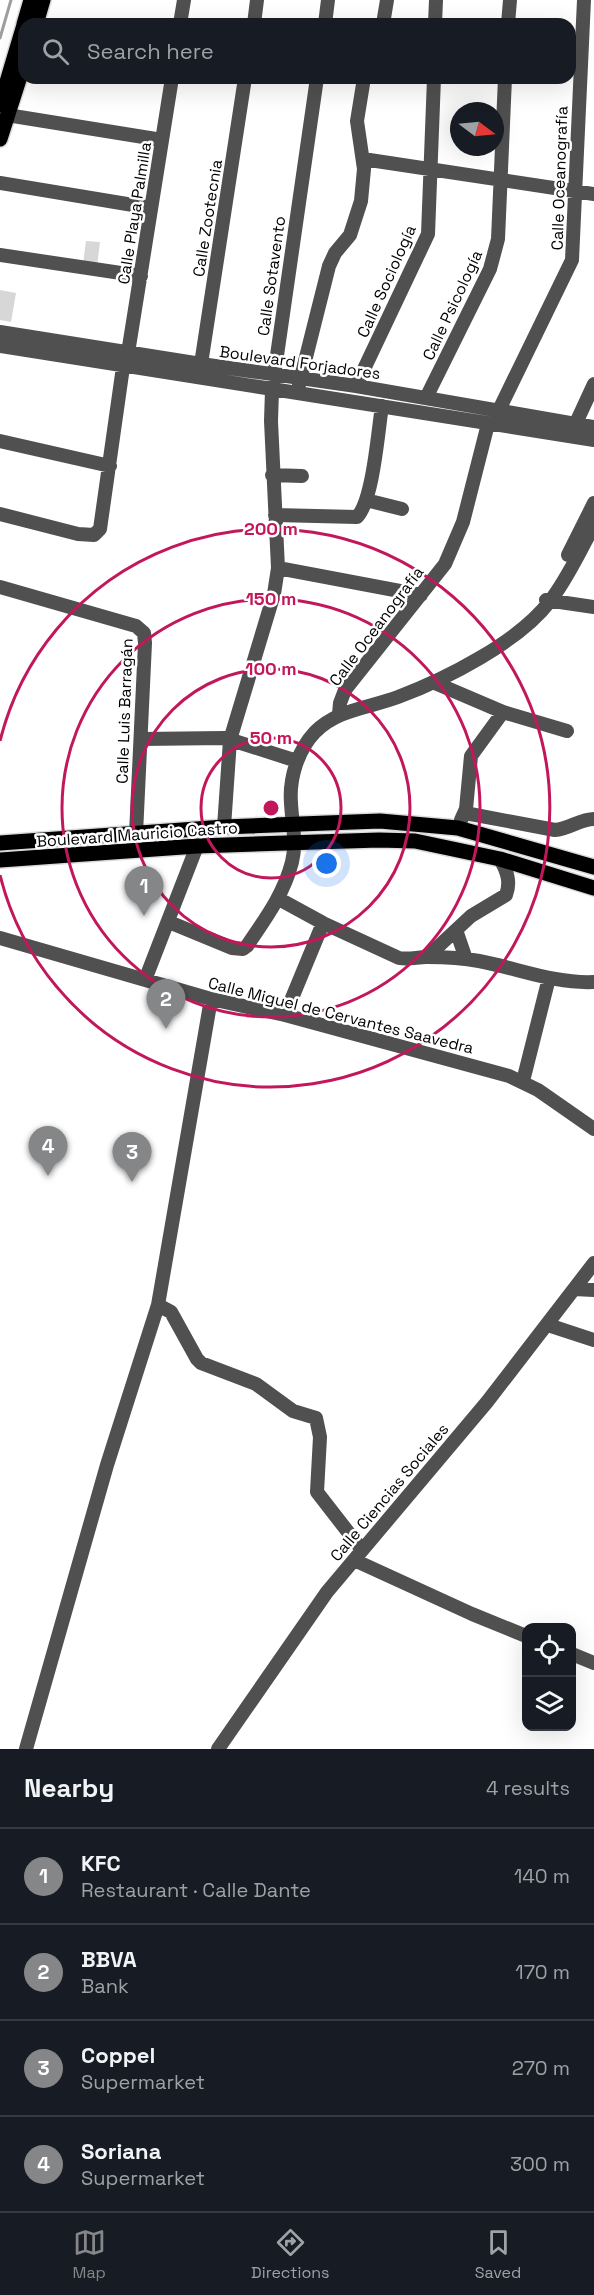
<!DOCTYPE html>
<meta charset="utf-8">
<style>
body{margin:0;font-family:"Space Grotesk",sans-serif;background:#242831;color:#f1f3f6}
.controls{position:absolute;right:18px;bottom:18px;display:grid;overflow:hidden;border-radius:12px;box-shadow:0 6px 24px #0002}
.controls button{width:54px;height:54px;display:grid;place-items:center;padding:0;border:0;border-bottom:2px solid #363941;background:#171b24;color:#f1f3f6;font:30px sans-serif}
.compass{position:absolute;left:450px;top:102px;width:54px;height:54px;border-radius:50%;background:#171b24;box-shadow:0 6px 24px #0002;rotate:106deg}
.you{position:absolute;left:327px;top:864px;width:21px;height:21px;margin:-15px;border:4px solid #fff;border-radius:50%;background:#1a73e8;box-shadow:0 0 0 9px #1a73e833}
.badge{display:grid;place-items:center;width:39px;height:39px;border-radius:50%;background:#858687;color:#fff;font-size:20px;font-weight:700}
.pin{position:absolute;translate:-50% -50px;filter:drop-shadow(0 2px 3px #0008)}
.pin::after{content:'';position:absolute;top:32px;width:21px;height:18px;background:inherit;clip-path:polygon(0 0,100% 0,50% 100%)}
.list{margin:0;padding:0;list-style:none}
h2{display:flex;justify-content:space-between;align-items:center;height:78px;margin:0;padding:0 24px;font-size:26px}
h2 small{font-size:20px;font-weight:400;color:#9ea1a6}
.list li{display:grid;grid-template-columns:39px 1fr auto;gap:18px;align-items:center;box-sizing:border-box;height:96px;padding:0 24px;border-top:2px solid #363941}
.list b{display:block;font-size:22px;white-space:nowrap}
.list p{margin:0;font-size:20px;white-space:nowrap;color:#9ea1a6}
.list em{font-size:20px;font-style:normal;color:#9ea1a6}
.icon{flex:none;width:33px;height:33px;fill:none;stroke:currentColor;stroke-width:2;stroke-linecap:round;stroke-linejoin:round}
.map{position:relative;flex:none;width:594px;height:1749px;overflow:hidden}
.search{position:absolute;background:#171b24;box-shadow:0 6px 24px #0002;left:18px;right:18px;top:18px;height:66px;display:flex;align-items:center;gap:15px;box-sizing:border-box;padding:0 21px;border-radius:18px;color:#9ea1a6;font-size:22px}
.sheet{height:462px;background:#171b24}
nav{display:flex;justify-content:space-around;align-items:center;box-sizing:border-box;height:84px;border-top:2px solid #363941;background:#171b24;font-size:16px;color:#9ea1a6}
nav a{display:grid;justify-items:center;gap:3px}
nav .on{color:#858687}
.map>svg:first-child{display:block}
.green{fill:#d7d7d7}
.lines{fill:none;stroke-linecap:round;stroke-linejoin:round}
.stream{stroke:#9e9e9e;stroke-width:3}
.major-casing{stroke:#dbdbdb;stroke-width:18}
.minor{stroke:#505050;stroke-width:14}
.major{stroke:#000;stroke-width:15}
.ring{fill:none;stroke:#c2185b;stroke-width:3}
.labels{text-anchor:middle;stroke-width:5;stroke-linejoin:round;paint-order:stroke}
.street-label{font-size:16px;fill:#000;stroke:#fff}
.centre{fill:#c2185b;stroke:#fff;stroke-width:3}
.ring-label{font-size:18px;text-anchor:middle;font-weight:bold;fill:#c2185b;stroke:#fff;stroke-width:5;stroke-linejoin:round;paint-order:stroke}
</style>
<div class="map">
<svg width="594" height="1749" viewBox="0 0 594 1749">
<rect width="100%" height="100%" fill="#fff"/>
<!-- green -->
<path class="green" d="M 86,241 L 100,242 L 97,266 L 83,264 Z
M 0,290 L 16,293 L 11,322 L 0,320 Z"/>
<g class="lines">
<!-- stream -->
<path class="stream" d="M 0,38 L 11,0"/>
<!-- major casing -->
<g class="major-casing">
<path id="major" d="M 24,24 L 31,0
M 36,24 L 43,0
M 0,105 L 24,25
M 0,139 L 24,64
M 0,843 L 224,827 L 380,821 L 458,828 L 594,867
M 0,860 L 197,846 L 379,840 L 415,841 L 500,859 L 594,888"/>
</g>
<!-- minor -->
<path class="minor" d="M 180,24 L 184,0
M 254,24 L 257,0
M 325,24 L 328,0
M 383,24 L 387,0
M 435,24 L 436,0
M 508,24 L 510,0
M 7,115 L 162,140
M 363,159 L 594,194
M 0,183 L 151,208
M 0,255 L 141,276
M 0,332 L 201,364 L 356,386 L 594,427
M 0,346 L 594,440
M 128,353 L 172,78
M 201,364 L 245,78
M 299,385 L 329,266 L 335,253 L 350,235 L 361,201 L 364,169 L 357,121 L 364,78
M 356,386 L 428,234 L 434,78
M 426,398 L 490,269 L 498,239 L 505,78
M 498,412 L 572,260 L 584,0
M 576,423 L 594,384
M 0,441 L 110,466
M 272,475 L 302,476
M 366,500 L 402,509
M 0,514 L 78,534 L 94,535 L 100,529 L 123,367
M 275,515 L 357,517 C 373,501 378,431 382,406
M 568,555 L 594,503
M 278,568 L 421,595
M 0,587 L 136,626 L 144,633 L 145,643 L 136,834
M 546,600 L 594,607
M 435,683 L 503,712 L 567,731
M 339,714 L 340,703 L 345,690 L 445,564 L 463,522 L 488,424
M 141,739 L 225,738 L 297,761
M 465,813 L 555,830 C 569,829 580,819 594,819
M 461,820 L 466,809 L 471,756 L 503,712
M 224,827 L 230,740 L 274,594 L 278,568 L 271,421 L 272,390 L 317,78
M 279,899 L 323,923 L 399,958 C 409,960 417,957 427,957 C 444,957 463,958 479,961 C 517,968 555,984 594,982
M 169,922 L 232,948 L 243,949 L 247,946 C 265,919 284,894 292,862 C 297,842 292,823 291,803 C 289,778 298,750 315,732 C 338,709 369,708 398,697 C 446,679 519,642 550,601 C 568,578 580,550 594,526
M 456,930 L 466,959
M 0,938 L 211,999 L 285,1015 L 509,1076 L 538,1090 L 594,1129
M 427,957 L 471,916 L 506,895 C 511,882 507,871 500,859
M 145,980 L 197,846
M 285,1015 L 323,923
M 523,1081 L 549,978
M 574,1289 L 594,1290
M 158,1305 L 171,1312 L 197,1359 L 201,1363 L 256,1384 L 293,1411 L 316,1418 L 320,1437 L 317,1492 L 362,1550
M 548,1325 L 594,1340
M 354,1560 L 472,1614 L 526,1636
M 572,1654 L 594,1663
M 26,1749 L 107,1465 L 158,1305 L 211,999
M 218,1749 L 327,1592 L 487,1402 L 594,1263"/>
<!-- major -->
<use href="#major" class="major"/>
</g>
<!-- distance rings -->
<g class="ring">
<circle cx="271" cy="808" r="70"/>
<circle cx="271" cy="808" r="139"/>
<circle cx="271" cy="808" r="209"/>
<path d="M0 741A279 279 0 1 1 0 875"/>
</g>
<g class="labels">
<!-- street labels -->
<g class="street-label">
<text transform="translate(559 178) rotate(-88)" y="6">Calle Oceanografía</text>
<text transform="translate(134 213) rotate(-81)" y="6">Calle Playa Palmilla</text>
<text transform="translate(207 218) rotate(-81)" y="6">Calle Zootecnia</text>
<text transform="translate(271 276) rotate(-82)" y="6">Calle Sotavento</text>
<text transform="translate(386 281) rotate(-66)" y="6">Calle Sociología</text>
<text transform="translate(452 305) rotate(-65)" y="6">Calle Psicología</text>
<text transform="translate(300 362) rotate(8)" y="6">Boulevard Forjadores</text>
<text transform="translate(376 626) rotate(-53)" y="6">Calle Oceanografía</text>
<text transform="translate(124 711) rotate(-88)" y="6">Calle Luis Barragán</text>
<text transform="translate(137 834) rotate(-4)" y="6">Boulevard Mauricio Castro</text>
<text transform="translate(341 1015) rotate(14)" y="6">Calle Miguel de Cervantes Saavedra</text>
<text transform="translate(389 1492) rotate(-50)" y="6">Calle Ciencias Sociales</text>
</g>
</g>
<circle cx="271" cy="808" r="9" class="centre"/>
<g class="ring-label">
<text x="271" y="535">200 m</text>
<text x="271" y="605">150 m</text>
<text x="271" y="675">100 m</text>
<text x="271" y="744">50 m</text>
</g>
</svg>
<div class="controls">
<button><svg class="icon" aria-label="locate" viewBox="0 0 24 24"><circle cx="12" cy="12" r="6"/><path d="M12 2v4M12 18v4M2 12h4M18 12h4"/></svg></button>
<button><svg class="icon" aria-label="layers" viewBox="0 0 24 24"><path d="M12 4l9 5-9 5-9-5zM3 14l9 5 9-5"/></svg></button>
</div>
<svg class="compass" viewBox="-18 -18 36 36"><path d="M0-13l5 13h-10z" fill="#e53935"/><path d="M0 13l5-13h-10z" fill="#9ea1a6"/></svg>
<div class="you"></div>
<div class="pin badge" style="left:144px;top:916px">1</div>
<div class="pin badge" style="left:166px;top:1029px">2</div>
<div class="pin badge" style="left:132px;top:1182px">3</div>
<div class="pin badge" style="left:48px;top:1176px">4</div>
<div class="search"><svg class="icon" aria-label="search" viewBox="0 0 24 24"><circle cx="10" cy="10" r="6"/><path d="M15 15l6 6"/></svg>Search here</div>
</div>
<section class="sheet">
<h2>Nearby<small>4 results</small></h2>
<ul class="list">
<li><span class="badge">1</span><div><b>KFC</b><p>Restaurant · Calle Dante</p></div><em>140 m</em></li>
<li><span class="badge">2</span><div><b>BBVA</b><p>Bank</p></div><em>170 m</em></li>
<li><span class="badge">3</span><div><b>Coppel</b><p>Supermarket</p></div><em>270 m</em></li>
<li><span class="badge">4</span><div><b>Soriana</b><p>Supermarket</p></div><em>300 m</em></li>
</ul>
</section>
<nav>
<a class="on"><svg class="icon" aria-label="map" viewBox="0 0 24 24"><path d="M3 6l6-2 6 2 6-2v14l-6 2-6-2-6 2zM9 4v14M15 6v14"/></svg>Map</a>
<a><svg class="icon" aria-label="directions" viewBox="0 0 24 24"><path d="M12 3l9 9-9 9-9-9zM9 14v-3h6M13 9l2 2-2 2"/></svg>Directions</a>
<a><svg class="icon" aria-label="saved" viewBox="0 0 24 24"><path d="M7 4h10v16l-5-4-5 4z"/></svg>Saved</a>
</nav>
